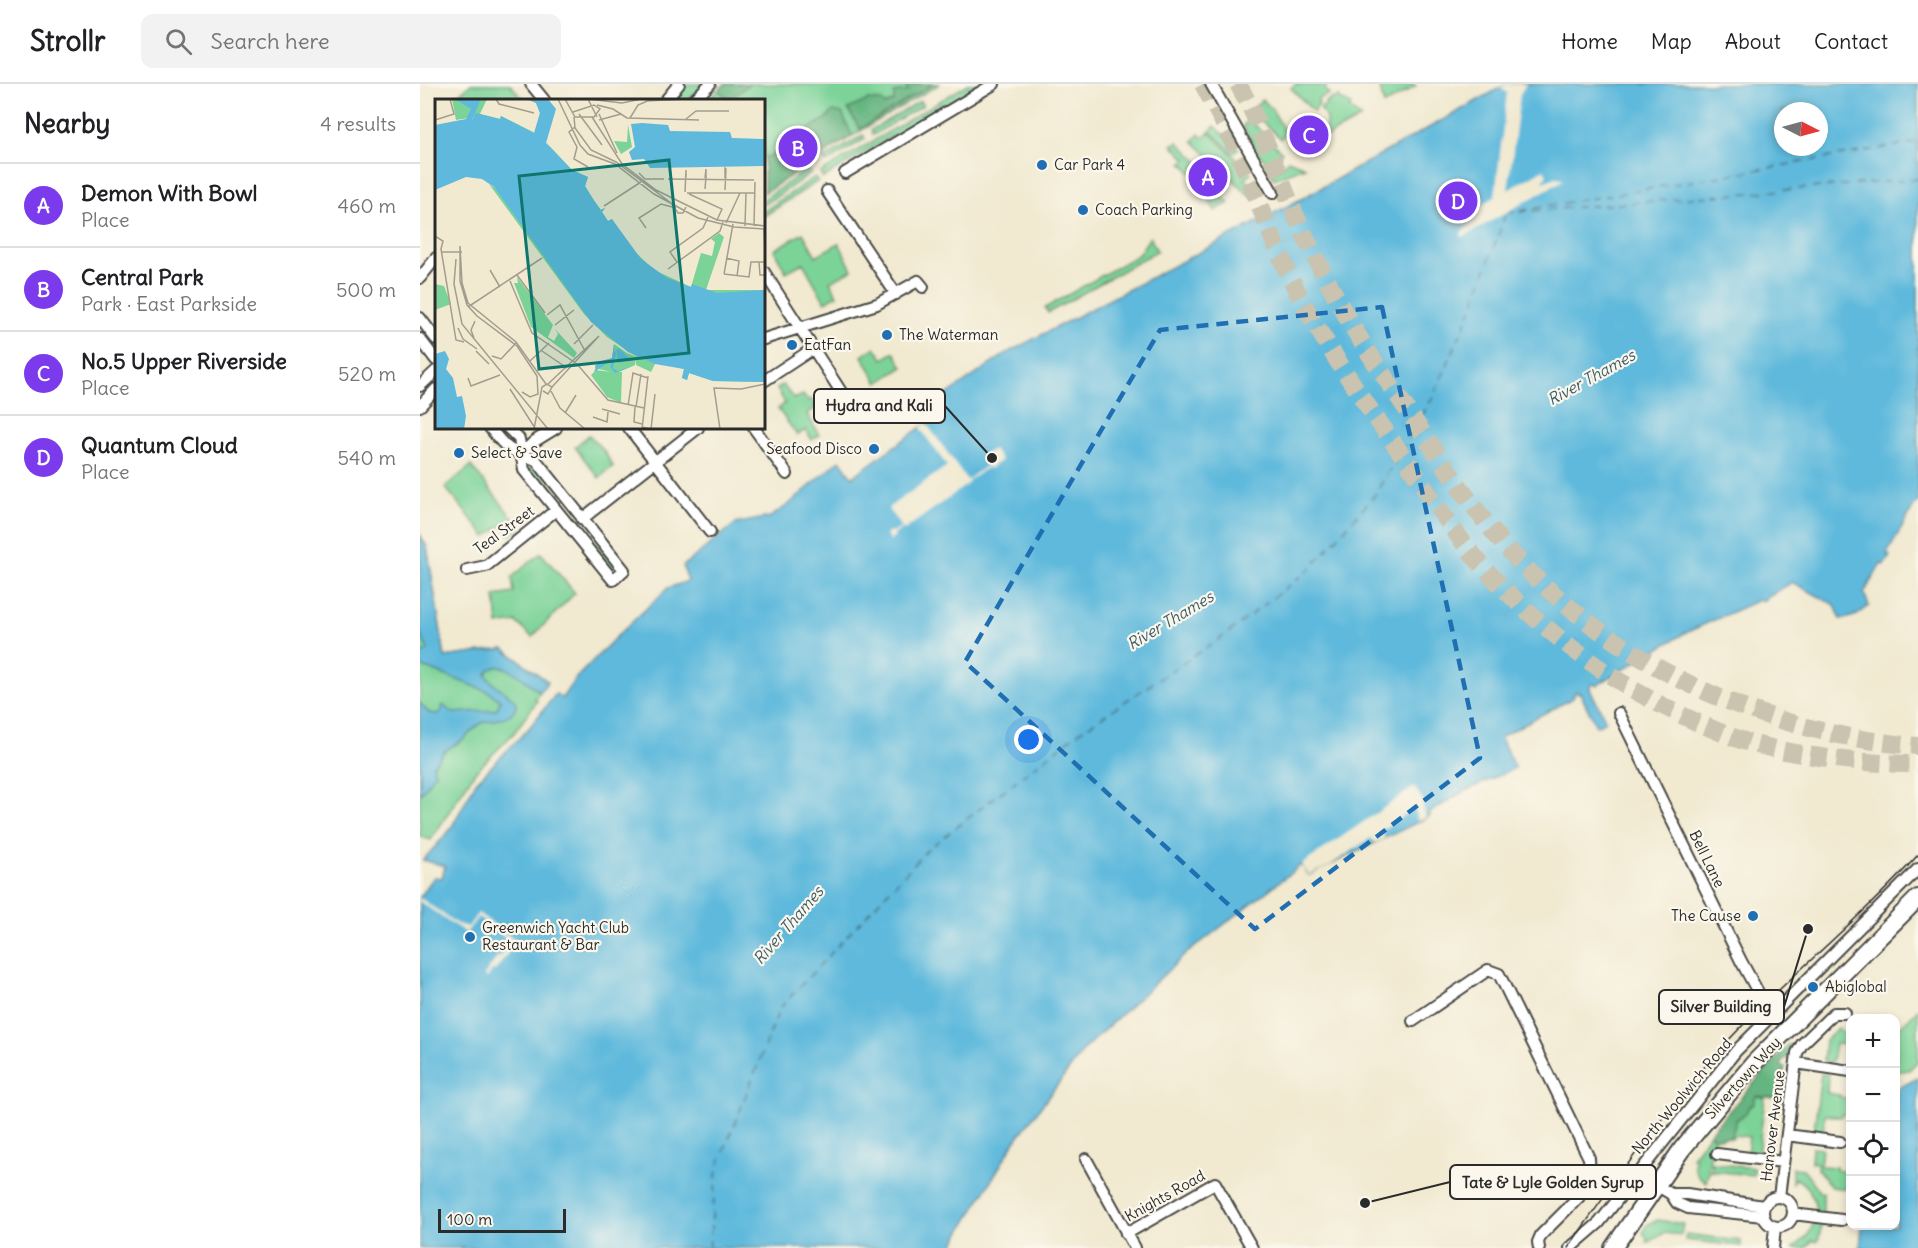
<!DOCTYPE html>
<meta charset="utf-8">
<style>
body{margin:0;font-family:Delius,sans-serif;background:#f2f2f2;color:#202124}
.controls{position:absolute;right:18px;bottom:18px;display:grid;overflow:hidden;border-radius:12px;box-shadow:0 3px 9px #0003}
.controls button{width:54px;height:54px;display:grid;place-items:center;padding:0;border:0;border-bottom:2px solid #e0e0e0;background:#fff;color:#202124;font:30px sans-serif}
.compass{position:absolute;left:1354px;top:18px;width:54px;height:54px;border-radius:50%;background:#fff;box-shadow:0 3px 9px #0003;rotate:96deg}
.scale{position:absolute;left:18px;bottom:15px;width:128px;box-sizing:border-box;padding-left:6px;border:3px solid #2b2b2b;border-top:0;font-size:16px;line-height:21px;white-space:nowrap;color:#2b2b2b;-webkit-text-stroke:4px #fbf7ec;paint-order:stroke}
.you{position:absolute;left:609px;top:656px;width:21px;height:21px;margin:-15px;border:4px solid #fff;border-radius:50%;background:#1a73e8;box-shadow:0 0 0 9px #1a73e833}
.badge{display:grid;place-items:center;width:39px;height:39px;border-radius:50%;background:#7c3aed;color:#fff;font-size:20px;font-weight:700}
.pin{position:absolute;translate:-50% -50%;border:3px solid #fff;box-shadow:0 2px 6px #0006}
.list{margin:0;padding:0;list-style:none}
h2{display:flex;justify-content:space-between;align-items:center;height:78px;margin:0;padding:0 24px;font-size:26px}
h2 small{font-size:20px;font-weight:400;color:#757577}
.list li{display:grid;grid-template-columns:39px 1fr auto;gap:18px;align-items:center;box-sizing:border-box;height:84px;padding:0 24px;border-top:2px solid #e0e0e0}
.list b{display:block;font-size:22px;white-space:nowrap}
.list p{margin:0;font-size:20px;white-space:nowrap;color:#757577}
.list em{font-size:20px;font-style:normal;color:#757577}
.icon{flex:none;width:33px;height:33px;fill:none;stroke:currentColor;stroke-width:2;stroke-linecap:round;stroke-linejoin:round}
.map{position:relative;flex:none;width:1498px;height:1164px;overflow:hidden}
header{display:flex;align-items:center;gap:36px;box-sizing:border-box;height:84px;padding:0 30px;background:#fff;border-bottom:2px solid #e0e0e0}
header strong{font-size:28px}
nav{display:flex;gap:33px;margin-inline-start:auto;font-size:21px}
.search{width:420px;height:54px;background:#f2f2f2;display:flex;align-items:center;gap:15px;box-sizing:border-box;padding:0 21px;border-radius:12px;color:#757577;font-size:22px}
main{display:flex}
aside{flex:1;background:#fff}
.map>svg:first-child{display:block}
.green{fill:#7cd398;stroke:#547f62;stroke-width:1.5}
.forest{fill:#65b580;stroke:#487056;stroke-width:1.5}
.water{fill:#5fb9dc;stroke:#457284;stroke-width:1.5;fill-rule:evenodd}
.pier{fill:#f1e9d0}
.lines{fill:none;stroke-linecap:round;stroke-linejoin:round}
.ferry{stroke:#3d5d69;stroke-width:1.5;stroke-dasharray:8 6;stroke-linecap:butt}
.highway-tunnel{stroke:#c9c3af;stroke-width:18;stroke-dasharray:18 9;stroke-linecap:butt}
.street-casing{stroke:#494844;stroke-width:14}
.primary-casing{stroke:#494844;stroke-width:20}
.street{stroke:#fff;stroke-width:10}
.primary{stroke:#fff;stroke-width:16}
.tram{stroke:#2b2b2b;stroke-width:1.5}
.marked{fill:none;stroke:#1f6fb2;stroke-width:4.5;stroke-dasharray:12 8;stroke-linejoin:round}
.poi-dot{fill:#1f6fb2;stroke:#fbf7ec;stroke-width:2}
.labels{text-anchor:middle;stroke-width:4.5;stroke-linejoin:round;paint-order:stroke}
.poi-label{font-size:15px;fill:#2b2b2b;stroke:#fbf7ec;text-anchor:start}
.street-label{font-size:15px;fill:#2b2b2b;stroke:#fbf7ec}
.water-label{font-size:16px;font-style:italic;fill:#3d5d69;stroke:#fbf7ec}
.inset-river{fill:none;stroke:#5fb9dc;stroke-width:3}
.inset-road{fill:none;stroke:#a29d8e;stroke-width:1.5}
.view{fill:#0f766e;fill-opacity:0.15;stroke:#0f766e;stroke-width:3}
.inset-edge{fill:none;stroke:#2b2b2b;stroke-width:3}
.leader{fill:none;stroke:#2b2b2b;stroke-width:2}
.callout-dot{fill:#2b2b2b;stroke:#fbf7ec;stroke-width:2}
.callout{fill:#fbf7ec;stroke:#2b2b2b;stroke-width:2}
.callout-label{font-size:16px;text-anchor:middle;font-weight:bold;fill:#2b2b2b}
</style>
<header>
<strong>Strollr</strong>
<div class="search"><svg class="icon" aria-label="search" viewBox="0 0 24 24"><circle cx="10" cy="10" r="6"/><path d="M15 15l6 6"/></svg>Search here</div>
<nav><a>Home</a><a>Map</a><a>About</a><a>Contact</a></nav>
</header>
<main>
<aside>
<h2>Nearby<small>4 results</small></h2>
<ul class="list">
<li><span class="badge">A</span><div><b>Demon With Bowl</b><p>Place</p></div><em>460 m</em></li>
<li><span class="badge">B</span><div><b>Central Park</b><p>Park · East Parkside</p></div><em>500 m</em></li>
<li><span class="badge">C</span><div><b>No.5 Upper Riverside</b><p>Place</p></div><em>520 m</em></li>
<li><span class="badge">D</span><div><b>Quantum Cloud</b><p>Place</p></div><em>540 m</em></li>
</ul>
</aside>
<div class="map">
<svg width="1498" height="1164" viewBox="0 0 1498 1164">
<rect width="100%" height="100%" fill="#fbf7ec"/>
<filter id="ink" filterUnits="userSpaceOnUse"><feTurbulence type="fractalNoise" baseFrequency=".0167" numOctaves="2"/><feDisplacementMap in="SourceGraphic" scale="12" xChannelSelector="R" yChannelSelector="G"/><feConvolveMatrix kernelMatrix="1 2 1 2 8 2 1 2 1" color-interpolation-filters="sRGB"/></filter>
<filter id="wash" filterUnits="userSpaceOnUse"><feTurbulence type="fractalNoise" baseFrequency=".008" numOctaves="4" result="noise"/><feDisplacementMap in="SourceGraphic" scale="24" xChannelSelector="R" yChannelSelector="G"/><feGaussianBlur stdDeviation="1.35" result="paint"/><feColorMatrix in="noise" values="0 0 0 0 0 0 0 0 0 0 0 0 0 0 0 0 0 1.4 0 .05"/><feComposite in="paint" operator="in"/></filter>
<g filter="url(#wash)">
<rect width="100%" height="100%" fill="#f1e9d0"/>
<!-- green -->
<path class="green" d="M 51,0 L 90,0 L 104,16 L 36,16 L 34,14 Z
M 266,0 L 285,0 L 268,16 L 253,16 Z
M 305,0 L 519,0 L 432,52 L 344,109 L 344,16 L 288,16 Z
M 548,0 L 559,0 L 403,94 L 400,89 Z
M 876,0 L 905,0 L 906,1 L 905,7 L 910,10 L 898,15 L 899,20 L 894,28 L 871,4 Z
M 959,0 L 993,0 L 996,2 L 964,21 Z
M 919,12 L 919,15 L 931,21 L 930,25 L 941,34 L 906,53 L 906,34 L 900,24 L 906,21 L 905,18 L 913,14 L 915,15 Z
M 842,15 L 852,25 L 865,48 L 861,55 L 831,27 Z
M 500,17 L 503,21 L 453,51 L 451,46 Z
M 829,35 L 862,68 L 851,83 L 840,71 L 823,42 Z
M 795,42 L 818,64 L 813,69 L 790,47 Z
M 789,48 L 831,89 L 825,95 L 835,104 L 829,111 L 773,57 L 779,50 L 783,54 Z
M 443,51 L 445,55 L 406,79 L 404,75 Z
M 758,58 L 779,78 L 774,83 L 778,87 L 773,91 L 762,78 L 766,75 L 752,61 Z
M 868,76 L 885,83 L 854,95 L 851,91 Z
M 388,85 L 391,89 L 344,121 L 344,115 Z
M 395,93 L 398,97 L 344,132 L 344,127 Z
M 791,102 L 809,119 L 795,127 L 785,108 Z
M 383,149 L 396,172 L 419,159 L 432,186 L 410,197 L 417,211 L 405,218 L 383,179 L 366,188 L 354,166 Z
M 730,153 L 737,167 L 628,229 L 625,224 L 718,171 Z
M 455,263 L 463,275 L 474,268 L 483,283 L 458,299 L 442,272 Z
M 363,301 L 374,315 L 383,311 L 387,316 L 391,315 L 396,324 L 387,330 L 399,351 L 392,356 L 386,346 L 377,351 L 358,325 L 365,319 L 357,305 Z
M 169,351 L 184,367 L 193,382 L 179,394 L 155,363 Z
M 115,380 L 153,430 L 148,434 L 108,386 Z
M 51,382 L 101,444 L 91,451 L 82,441 L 66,453 L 25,403 Z
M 156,433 L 195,483 L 194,486 L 186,484 L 150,438 Z
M 0,451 L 7,463 L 25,573 L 84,565 L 128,598 L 115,615 L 117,617 L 94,649 L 54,689 L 11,756 L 0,753 Z
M 121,469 L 155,509 L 112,553 L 96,538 L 78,541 L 75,512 L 94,509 L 92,493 Z
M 1498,925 L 1498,977 L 1489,986 L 1476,988 L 1476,947 Z
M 1418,944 L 1428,953 L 1427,961 L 1415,960 L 1412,978 L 1403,977 L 1405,956 Z
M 1401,990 L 1408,990 L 1407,1009 L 1420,1011 L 1419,1013 L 1430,1015 L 1430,1031 L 1422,1030 L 1422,1033 L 1405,1031 L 1403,1048 L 1394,1047 Z
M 1336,1012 L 1345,1013 L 1338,1071 L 1327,1070 L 1329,1053 L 1314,1051 L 1313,1054 L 1309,1054 C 1313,1042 1320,1025 1333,1021 Z
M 1290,1049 L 1294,1054 L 1292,1066 L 1290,1068 L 1293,1070 L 1289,1075 L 1291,1079 L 1288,1082 L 1289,1087 L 1286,1098 C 1276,1092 1272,1085 1275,1074 L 1272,1073 Z
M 1392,1063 L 1402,1064 L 1400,1082 L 1416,1083 L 1416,1086 L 1426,1088 L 1426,1105 L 1411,1103 L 1397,1084 L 1397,1079 L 1391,1078 Z
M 1292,1079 L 1334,1084 L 1333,1091 L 1291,1087 Z
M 1372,1084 L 1383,1085 L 1400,1109 L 1403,1108 L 1403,1129 L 1385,1127 L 1396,1126 C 1394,1112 1388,1101 1375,1094 L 1372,1100 Z
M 1238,1136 L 1263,1140 L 1261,1151 L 1244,1149 L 1228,1159 L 1226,1158 L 1227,1154 L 1223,1149 L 1228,1140 Z
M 1395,1137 L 1402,1138 L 1399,1154 L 1396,1158 L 1393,1156 L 1386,1164 L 1373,1164 L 1387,1153 Z
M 1266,1150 L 1321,1157 L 1321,1162 L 1265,1156 Z"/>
<!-- forest -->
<path class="forest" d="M 305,0 L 329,0 C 318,9 310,21 299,6 Z
M 485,0 L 513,0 L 440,45 L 428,25 L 448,16 L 462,17 L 465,21 L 474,17 L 474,9 L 488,7 Z
M 413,27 L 422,29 L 432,52 L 392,77 L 378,54 L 393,42 L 406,35 Z
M 367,54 L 386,81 L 344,109 L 344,73 L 352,72 Z
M 1369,960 L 1373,964 L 1368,974 L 1362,976 L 1361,981 L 1365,983 L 1359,1012 L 1356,1014 L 1336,1012 L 1333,1021 L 1329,1022 C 1325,1032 1326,1031 1317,1035 L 1311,1053 L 1294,1054 L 1290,1049 L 1292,1046 Z"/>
<!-- water -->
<path class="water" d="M 1087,0 L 1498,0 L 1498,418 L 1494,422 L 1467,470 L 1470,472 L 1464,481 L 1461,480 L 1444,509 L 1449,522 L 1437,531 L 1421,536 L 1415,521 L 1372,498 L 1342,517 L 1339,516 L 1265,549 L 1177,601 L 1171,600 L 1170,605 L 1186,637 L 1176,642 L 1160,609 L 1155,608 L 1153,614 L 1080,653 L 1095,684 L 1039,710 L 1009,729 L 1010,731 L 1006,734 L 889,791 L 881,781 L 766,870 L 666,963 L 595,1057 L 538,1152 L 532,1164 L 0,1164 L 0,813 L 14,793 L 22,794 L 25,782 L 3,776 L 30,746 L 56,698 L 109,644 L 136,610 L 142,614 L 156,594 L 194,555 L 248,504 L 268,497 L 263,482 L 315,440 L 350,433 L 368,421 L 420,376 L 432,393 L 515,333 L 509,323 L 587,269 L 881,115 ZM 1363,27 L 1399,27 L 1399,63 L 1363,63 Z
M 0,451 L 7,463 L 25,573 L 84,565 L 128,598 L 120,608 C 107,599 79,569 66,590 C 71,603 94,610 96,619 C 97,624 93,629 89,631 C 82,636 70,636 62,639 C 52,644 46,656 36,660 C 23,667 22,669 13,682 L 15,689 L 0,711 L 0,619 L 9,629 L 17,630 L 21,628 L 23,621 L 31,628 L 35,629 L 75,626 L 78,623 L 80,616 L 67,607 L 0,582 L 0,567 L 4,569 L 8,566 L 0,549 Z
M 1498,994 L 1498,1164 L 1440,1164 L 1442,1142 L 1476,1142 L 1476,1005 Z"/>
<!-- pier -->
<path class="pier" d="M 1087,0 L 1106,0 L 1100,10 L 1088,106 L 1124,85 L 1127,91 L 1122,98 L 1137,93 L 1143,96 L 1043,153 L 1041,151 L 1043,147 L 1055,136 L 1046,138 L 1043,132 L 1075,113 L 1087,8 L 1084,7 L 1081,3 Z
M 506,339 L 547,396 L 567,381 L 561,373 L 573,365 L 581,376 L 569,385 L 568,383 L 548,397 L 549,399 L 484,446 L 483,444 L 474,451 L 475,453 L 470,456 L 466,450 L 470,447 L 473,449 L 482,443 L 468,424 L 527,382 L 500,344 Z
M 994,703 L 1004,717 L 1002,719 L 1006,734 L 998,737 L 995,724 L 961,747 L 965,754 L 955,759 L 951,754 L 909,782 L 889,791 L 881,781 Z
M 0,814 L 37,840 L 48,843 L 58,829 L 96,857 L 75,887 L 73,885 L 67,894 L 64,892 L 78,872 L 80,873 L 90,857 L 58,833 L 46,849 L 0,818 Z"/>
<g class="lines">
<!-- ferry -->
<path class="ferry" d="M 1099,128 L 1498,95
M 1087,129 L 1498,58
M 289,1164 L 297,1085 L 360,924 L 507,766 L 659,648 L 804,552 L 890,485 L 954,412 L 1013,313 L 1052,224 L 1086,129"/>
</g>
</g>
<g filter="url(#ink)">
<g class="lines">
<!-- highway-tunnel -->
<path class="highway-tunnel" d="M 783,0 C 796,25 810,50 821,76 C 842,126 860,178 887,226 C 916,277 949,325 983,372 C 1010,411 1035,452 1067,487 C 1127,552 1200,605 1281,640 C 1297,647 1314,654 1330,659 C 1385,673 1442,680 1498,680
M 818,0 C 845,47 860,99 883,148 C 893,169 904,191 915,211 C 938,256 968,297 996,339 C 1024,380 1052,424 1085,462 C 1190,579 1342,650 1498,662"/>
<!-- street casing -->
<g class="street-casing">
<path id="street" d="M 111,0 L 124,16
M 791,0 L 853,109
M 246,16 L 259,0
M 274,16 L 290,0
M 425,89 L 574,0
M 407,107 L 476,210
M 344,188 L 425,314
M 0,194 L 16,174
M 0,234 L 16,255
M 0,255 L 16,276
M 344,255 L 457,220 L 498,197 L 503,203
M 344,297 L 394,264
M 0,302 L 16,287
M 0,322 L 16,305
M 70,344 C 88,367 89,366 116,376 L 204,486 L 193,496 L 104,386 L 99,355 L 88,344
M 209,344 L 290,448
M 334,344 L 367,390
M 101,370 L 115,357 L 136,344
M 162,435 L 278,344
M 47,486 L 66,482 L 136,426
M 1199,629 L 1321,877 L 1351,932
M 993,937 L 1068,886 L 1079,890 L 1169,1074 L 1170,1093 L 1159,1113 L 1121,1151 L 1118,1158 L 1119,1164
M 1376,979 L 1430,987
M 1367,1051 L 1420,1058
M 1297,1070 L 1363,1078
M 666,1075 L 715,1164
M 1236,1101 L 1251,1110 L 1257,1119 L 1268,1124 L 1343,1132
M 1251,1110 L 1267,1110 L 1343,1122
M1343 1128a15 15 0 1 1 30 0a15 15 0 1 1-30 0Z
M 1359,1113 L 1377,969 L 1382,960 L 1414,929 L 1425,929
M 1373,1130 L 1422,1136
M 706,1150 L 795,1099 L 832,1164
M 1150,1164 L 1179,1139 L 1316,967 L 1498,785
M 1353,1164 L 1355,1143"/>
</g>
<!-- primary casing -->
<g class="primary-casing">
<path id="primary" d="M 1193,1164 L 1262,1065 L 1334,979 L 1498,814"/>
</g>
<!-- street -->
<use href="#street" class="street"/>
<!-- primary -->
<use href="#primary" class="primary"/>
<!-- tram -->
<path class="tram" d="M 1148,1164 C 1202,1087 1256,1010 1322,942 C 1379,884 1443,832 1498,771"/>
</g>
</g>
<!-- marked area -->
<path class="marked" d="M 962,223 L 1060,674 L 835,845 L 545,578 L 740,246 Z"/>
<!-- markers -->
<g class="poi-dot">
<circle cx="622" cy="81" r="6"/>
<circle cx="663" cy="126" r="6"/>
<circle cx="467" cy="251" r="6"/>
<circle cx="372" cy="261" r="6"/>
<circle cx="454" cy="365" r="6"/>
<circle cx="39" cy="369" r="6"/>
<circle cx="1333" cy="832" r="6"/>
<circle cx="50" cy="853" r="6"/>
<circle cx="1393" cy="903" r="6"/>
</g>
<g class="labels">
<!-- poi labels -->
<g class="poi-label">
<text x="634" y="86">Car Park 4</text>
<text x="675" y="131">Coach Parking</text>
<text x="479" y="256">The Waterman</text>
<text x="384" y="266">EatFan</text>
<text x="442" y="370" text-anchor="end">Seafood Disco</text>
<text x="51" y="374">Select &amp; Save</text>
<text x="1321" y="837" text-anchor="end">The Cause</text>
<text x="62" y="849">Greenwich Yacht Club<tspan x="62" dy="17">Restaurant &amp; Bar</tspan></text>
<text x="1405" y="908">Abiglobal</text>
</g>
<!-- street labels -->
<g class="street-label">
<text transform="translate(84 446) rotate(-36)" y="5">Teal Street</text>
<text transform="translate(1287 775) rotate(64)" y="5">Bell Lane</text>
<text transform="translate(1323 994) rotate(-48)" y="5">Silvertown Way</text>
<text transform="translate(1262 1012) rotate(-50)" y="5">North Woolwich Road</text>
<text transform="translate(1353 1042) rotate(-83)" y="5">Hanover Avenue</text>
<text transform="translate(745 1112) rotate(-29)" y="5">Knights Road</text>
</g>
<!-- water labels -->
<g class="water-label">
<text transform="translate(1171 293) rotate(-29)" y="6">River Thames</text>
<text transform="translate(750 536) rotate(-31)" y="6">River Thames</text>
<text transform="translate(368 841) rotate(-49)" y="6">River Thames</text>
</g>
</g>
<!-- overview -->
<g transform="translate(15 15)">
<rect width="330" height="330" fill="#f1e9d0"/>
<path d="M 17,0 L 52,0 L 45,15 L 65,20 L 66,17 L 100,34 L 105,14 L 101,4 L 92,0 L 102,3 L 104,7 L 106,18 L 100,36 L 40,18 L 21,21 ZM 193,26 L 197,48 L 186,55 L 179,42 L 192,43 ZM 110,42 L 137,71 L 153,78 L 150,87 L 165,111 L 170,109 L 167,113 L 173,122 L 177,120 L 193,146 L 219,171 L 256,188 L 266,154 L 277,157 L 280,143 L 276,140 L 284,134 L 289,138 L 271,191 L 330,191 L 292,207 L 205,167 ZM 54,85 L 330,273 L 330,283 L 278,282 L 254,274 L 252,281 L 247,279 L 249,270 L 221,263 L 216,273 L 201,266 L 201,259 L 200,266 L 184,273 L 187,273 L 186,304 L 172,298 L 156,276 L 161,271 L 176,273 L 160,269 L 160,266 L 177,259 L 179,245 L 192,254 L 202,258 L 172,238 L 149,215 ZM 82,178 L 118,226 L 113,238 L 119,242 L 123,235 L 120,230 L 142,254 L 139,259 L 96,228 L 79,184 L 83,184 ZM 0,185 L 9,187 L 16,205 L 0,211 Z" fill="#7cd398"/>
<path d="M 20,0 L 46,0 L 37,21 L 41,14 L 65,20 L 66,17 L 99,34 L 105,14 L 101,4 L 92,0 L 113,0 L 121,10 L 111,44 L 137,71 L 153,78 L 150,87 L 158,100 L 166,111 L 170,109 L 167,113 L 173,122 L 177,120 L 206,160 L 232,179 L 256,188 L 257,185 L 282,194 L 330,191 L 330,283 L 278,282 L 254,274 L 252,281 L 247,279 L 249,270 L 220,265 L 193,253 L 156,223 L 59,88 L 47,80 L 31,78 L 0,91 L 0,26 L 31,20 L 36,10 ZM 207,24 L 233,26 L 235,32 L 295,33 L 297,39 L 330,40 L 330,67 L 215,69 L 209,60 L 197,61 L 194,53 L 200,48 L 196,25 ZM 179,245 L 179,253 L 184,249 L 197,262 L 182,264 L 182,251 L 178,269 L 183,272 L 200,266 L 180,274 L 175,268 L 177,261 L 159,273 L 163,263 L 177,259 ZM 10,252 L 14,260 L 11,270 L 18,279 L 22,298 L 27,297 L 31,317 L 29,330 L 0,330 L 0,255 Z" fill="#5fb9dc"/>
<path class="inset-river" d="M 0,50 L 70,34 L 83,36 L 90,45 L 106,128M 0,54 L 22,47 L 51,50 L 90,71 L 103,116M 106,128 L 131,135 L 154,149 L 196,194 L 218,211 L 240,217 L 285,213 L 330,221"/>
<path class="inset-road" d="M 61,0 L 64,5 L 99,14M 123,0 L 145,46 L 153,55 L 180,65 L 219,95 L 263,119 L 299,128 L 330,130M 130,0 L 140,18 L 159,18 L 165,10 L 159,6 L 138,13M 153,0 L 162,18M 153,0 L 187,4 L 206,0M 211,2 L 251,0M 162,6 L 178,10 L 192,19 L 264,21M 144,15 L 167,46M 164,15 L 182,54M 139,18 L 140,29 L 156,51 L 181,63 L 236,104 L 243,114 L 248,114 L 251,108M 157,18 L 187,65 L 221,91 L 282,121 L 330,127M 195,19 L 203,6 L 217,0M 251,20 L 261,12 L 294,12M 0,21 L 19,15 L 15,0M 164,21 L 186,15M 140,28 L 134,33 L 142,48 L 139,60 L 153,68M 204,74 L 210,80 L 229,80M 233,80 L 319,81M 270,90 L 271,78 L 271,70 L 270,79M 290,91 L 291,70 L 290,69 L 290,79M 250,93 L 251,71 L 251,78M 252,94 L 320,94M 254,95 L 287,110 L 282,121M 169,107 L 206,83M 291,124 L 305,94M 310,127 L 311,94M 319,127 L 320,83M 211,129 L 204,119 L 226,105 L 241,109M 329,130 L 330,150M 0,137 L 8,142 L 6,150 L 21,241 L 29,243M 6,153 L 27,153M 291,159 L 304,162 L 302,177M 21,160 L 19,185 L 27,225 L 113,330M 242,163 L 235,153 L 268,129 L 273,118M 324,163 L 325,176 L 330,176M 233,170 L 285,132 L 288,123M 55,171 L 65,188M 289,175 L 314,178 L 316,163 L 330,163M 289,175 L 298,125M 82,176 L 110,214M 75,182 L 97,234 L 142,265 L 173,301 L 209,309M 33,208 L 107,159M 112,216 L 125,206 L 150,252M 120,226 L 139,211M 23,229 L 28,240 L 42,250M 39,239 L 36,231 L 40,222M 139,245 L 158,226M 41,252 L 54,265M 107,252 L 132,269M 57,257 L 66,260 L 81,244M 95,262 L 114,244M 102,277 L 82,247 L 42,217 L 32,206 L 25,182 L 25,147 L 27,184 L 33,204 L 81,243 L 111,285M 33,279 L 36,287 L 65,276M 113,285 L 164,237 L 117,288M 75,290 L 100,329M 116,292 L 125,309 L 150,330M 87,293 L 95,298 L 103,295 L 102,277M 193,307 L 198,274 L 213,279M 200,308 L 199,323 L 207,325M 201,308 L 206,275M 167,310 L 185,315M 130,314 L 141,296M 158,318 L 172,323 L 173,313M 207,328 L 216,330 L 220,295M 99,330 L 107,288 L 112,285 L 117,288 L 113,295 L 108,292M 207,330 L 213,277M 285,330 L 279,289 L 306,290 L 330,285"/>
<path class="view" d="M 234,61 L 254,254 L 104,270 L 84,77 Z"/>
<rect width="330" height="330" class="inset-edge"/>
</g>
<!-- callouts -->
<path class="leader" d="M572 374L525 322M1388 845L1364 923M945 1119L1030 1098"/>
<g class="callout-dot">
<circle cx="572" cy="374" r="6"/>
<circle cx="1388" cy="845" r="6"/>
<circle cx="945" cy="1119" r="6"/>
</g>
<g class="callout">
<rect x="394" y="305" width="131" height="34" rx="6"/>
<rect x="1239" y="906" width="125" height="34" rx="6"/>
<rect x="1030" y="1081" width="206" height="34" rx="6"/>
</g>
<g class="callout-label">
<text x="459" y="327">Hydra and Kali</text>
<text x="1301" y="928">Silver Building</text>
<text x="1133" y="1104">Tate &amp; Lyle Golden Syrup</text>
</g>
</svg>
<div class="controls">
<button>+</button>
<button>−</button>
<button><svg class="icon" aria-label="locate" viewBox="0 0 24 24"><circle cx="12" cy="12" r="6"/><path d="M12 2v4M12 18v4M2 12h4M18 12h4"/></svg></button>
<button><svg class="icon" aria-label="layers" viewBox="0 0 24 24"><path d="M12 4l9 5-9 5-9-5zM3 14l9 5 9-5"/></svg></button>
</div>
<svg class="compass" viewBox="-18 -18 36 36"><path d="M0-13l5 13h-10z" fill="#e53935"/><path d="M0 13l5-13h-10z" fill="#757577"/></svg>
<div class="scale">100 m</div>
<div class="you"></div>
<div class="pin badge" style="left:788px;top:93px">A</div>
<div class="pin badge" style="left:378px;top:64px">B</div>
<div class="pin badge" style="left:889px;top:51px">C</div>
<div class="pin badge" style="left:1038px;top:117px">D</div>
</div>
</main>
